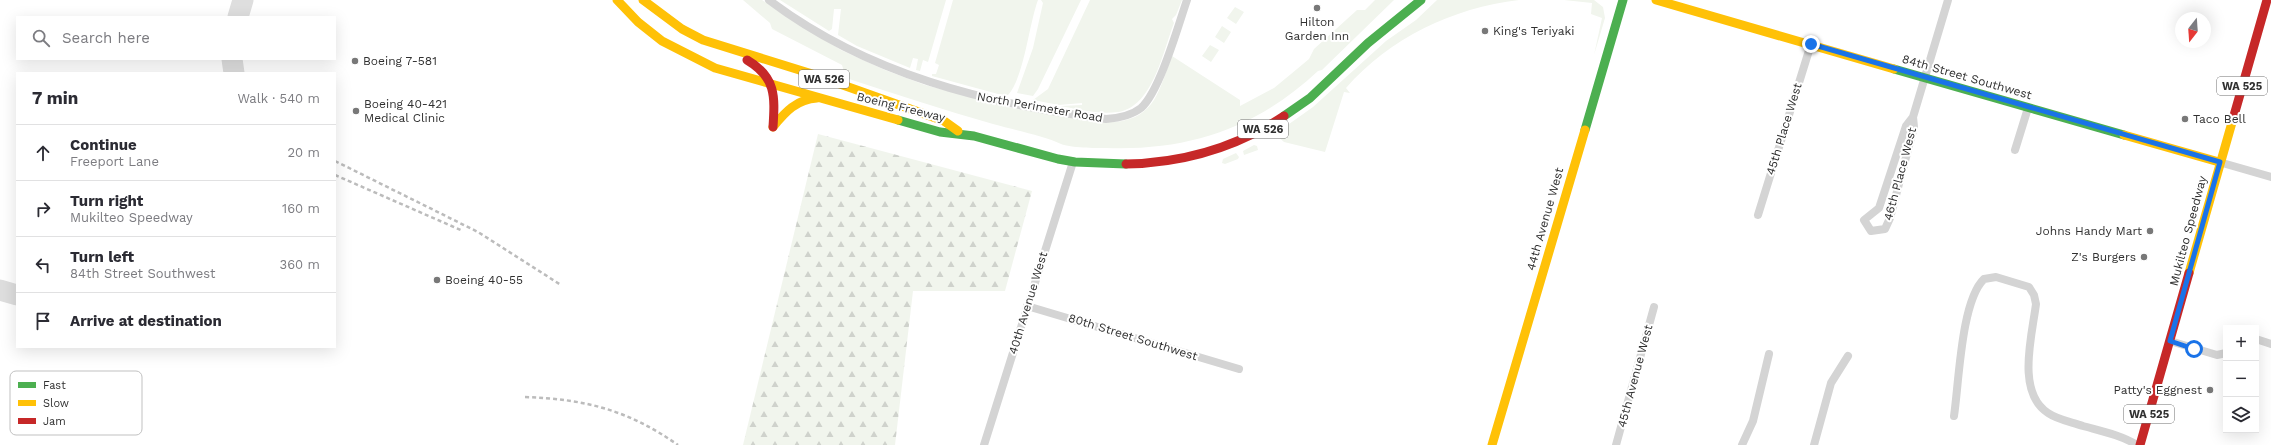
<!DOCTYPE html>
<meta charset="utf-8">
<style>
body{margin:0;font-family:"Work Sans",sans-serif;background:#f7f7f7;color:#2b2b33}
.controls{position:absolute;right:12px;bottom:12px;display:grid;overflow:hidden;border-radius:0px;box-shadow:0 4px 16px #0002}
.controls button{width:36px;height:36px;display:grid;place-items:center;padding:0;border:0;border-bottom:1px solid #e1e1e2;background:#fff;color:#2b2b33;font:20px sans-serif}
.compass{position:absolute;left:2175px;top:12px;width:36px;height:36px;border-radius:50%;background:#fff;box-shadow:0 4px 16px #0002;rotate:197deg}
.stop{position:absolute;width:12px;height:12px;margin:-9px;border:3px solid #1a73e8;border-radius:50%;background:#fff}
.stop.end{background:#1a73e8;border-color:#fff;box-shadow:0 1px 4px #0008}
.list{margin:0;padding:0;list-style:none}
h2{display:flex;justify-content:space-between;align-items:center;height:52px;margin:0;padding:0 16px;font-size:17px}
h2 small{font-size:13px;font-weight:400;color:#7c7c81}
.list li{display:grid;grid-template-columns:26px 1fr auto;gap:12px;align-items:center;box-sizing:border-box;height:56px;padding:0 16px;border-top:1px solid #e1e1e2}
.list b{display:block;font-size:15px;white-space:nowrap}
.list p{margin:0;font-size:13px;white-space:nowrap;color:#7c7c81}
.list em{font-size:13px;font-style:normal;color:#7c7c81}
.icon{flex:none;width:22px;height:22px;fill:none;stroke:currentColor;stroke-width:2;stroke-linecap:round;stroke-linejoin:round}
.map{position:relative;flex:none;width:2271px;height:445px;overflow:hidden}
.search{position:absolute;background:#fff;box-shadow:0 4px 16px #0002;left:16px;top:16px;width:320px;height:44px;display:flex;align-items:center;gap:10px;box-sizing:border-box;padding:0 14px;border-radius:0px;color:#7c7c81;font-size:15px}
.panel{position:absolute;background:#fff;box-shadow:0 4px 16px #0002;left:16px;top:72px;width:320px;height:276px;border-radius:0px}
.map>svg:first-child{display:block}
.grass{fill:#f1f5ed}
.forest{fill:url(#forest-firs)}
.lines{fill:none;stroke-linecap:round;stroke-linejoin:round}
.taxiway{stroke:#dedede;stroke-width:21}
.street{stroke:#d4d4d4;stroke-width:8}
.fast{stroke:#4caf50;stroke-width:9}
.slow{stroke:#ffc107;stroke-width:9}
.jam{stroke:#c62828;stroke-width:9}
.rail{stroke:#bcbcbc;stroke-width:2.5;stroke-dasharray:4 3;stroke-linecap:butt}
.route{stroke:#1a73e8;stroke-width:5}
.poi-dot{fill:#787878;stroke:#fff;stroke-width:1.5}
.labels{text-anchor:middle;stroke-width:4;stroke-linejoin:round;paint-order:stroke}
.shield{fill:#fff;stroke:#6e6e6e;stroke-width:1}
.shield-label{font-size:11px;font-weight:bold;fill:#303030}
.poi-label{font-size:12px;fill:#303030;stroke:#fff;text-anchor:start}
.street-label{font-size:12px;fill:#303030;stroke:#fff}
.key{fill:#fff;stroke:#c1c1c1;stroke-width:1}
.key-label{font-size:11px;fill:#303030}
</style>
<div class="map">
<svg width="2271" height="445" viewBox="0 0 2271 445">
<defs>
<pattern id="forest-firs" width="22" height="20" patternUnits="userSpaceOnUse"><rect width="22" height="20" fill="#f1f5ed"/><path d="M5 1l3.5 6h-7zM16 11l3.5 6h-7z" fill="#cfd2cc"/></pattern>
</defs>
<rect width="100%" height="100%" fill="#fff"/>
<!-- grass -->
<path class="grass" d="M 743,0 L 762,0 L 841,50 L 885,70 L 925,85 L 1012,108 L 1115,122 C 1156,118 1159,89 1172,56 L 1240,100 L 1240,106 L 1274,88 L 1291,74 L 1309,59 L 1314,49 L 1357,10 L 1365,10 L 1375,0 L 1394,0 L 1322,70 L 1318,71 C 1257,128 1189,151 1106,148 C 1095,148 1071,148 1061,144 C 1044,136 1014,130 993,124 C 944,110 895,94 846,78 L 842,65 L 772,29 L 770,23 Z
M 780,0 L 946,0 L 928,62 L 923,60 L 920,71 L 916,70 L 918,59 L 913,58 L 910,68 L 857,46 L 838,35 L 841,9 L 834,9 L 832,29 L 829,31 Z
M 953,0 L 1038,0 C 1029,24 1024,78 1008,95 L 998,94 L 932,76 L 932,74 L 936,74 L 939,65 L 935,63 Z
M 1041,0 L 1081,0 L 1038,89 L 1033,96 L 1017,93 L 1033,48 L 1043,3 Z
M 1090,0 L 1182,0 L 1176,15 L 1172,19 L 1174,23 C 1163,51 1153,107 1118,112 C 1099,115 1078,109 1060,106 L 1082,105 L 1082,103 L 1059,105 L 1033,100 L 1048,89 Z
M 1437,0 L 1519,0 C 1452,8 1390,38 1346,88 L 1350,93 L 1344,92 L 1325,152 L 1284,142 L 1275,134 L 1313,107 L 1386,41 L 1416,20 Z
M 1564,0 L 1594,0 L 1603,7 L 1605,18 L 1594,55 L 1602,18 L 1591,14 L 1592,3 Z
M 1235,7 L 1244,12 L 1236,24 L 1227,18 Z
M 1222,26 L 1231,32 L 1224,43 L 1215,37 Z
M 1210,45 L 1219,50 L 1211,62 L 1202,56 Z
M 1254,145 L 1257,146 L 1258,150 L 1244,155 L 1243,151 Z
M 1236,153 L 1239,157 L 1238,159 L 1225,164 L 1222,163 L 1223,159 Z"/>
<!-- forest -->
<path class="forest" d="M 818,134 L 1032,191 L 1005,291 L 913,291 L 895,445 L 743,445 Z"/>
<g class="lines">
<!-- taxiway -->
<path class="taxiway" d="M 238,17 L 243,0
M 232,59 L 234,73
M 0,290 L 17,295"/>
<!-- street -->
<path class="street" d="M 769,0 C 867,74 986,104 1106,119 C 1119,118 1131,116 1141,108 C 1160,91 1178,26 1187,0
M 1913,117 L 1906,126 L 1879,208 L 1864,220 L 1871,231 L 1885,229 L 1890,218 L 1914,127 L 1913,117 L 1948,0
M 2015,150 L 2028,108
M 2219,162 L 2271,177
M 1758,215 L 1811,44
M 1027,306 L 1239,369
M 2256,339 L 2271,344
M 2170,341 L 2217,355 L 2226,353
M 1954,416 C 1959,383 1961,301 1984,279 L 1996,277 L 2029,287 L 2034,295 L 2036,304 C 2032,336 2016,392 2048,413 C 2058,420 2072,422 2083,426 C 2101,431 2121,435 2137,445
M 984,445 L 1073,162
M 1616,445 L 1654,307
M 1742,445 L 1753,421 L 1769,354
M 1814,445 L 1831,383 L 1848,356"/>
<!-- fast -->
<path class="fast" d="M 1894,69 L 2124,135
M 1284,116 L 1310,98 L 1368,43 L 1421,0
M 898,120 L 940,132 L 974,136 L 1058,159 L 1075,162 L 1126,164
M 1585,130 L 1623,0"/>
<!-- slow -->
<path class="slow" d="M 617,0 L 638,22 L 662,41 L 715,68 L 898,120
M 643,0 L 682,29 L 703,40 L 809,73 L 944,121 L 958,131
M 1656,0 L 1894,69
M 773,127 C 785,112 797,99 817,98
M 2124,135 L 2219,162
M 2189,273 L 2233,119
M 1492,445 L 1585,130"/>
<!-- jam -->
<path class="jam" d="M 747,60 C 776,77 775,96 773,127
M 2233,119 L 2267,0
M 1126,164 C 1182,163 1237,147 1284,116
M 2140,445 L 2189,273"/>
<!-- rail -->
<path class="rail" d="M 335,161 L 478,232 L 561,285
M 335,175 L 463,231
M 525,397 C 585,399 628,410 678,445"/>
</g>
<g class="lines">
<!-- route -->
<path class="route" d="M 1811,44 L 2220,162 L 2170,341 L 2194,349"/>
</g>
<!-- markers -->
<g class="poi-dot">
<circle cx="1317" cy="8" r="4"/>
<circle cx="1485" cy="31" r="4"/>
<circle cx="355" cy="61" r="4"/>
<circle cx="356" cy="111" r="4"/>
<circle cx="2185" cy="119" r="4"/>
<circle cx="2150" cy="231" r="4"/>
<circle cx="2144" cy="257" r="4"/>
<circle cx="437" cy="280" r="4"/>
<circle cx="2210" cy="390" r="4"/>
</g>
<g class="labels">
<!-- shield labels -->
<g class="shield">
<rect x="799" y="70" width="50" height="18" rx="3"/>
<rect x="2217" y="77" width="50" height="18" rx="3"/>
<rect x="1238" y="120" width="50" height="18" rx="3"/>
<rect x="2124" y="405" width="50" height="18" rx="3"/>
</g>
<g class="shield-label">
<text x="824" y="83">WA 526</text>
<text x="2242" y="90">WA 525</text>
<text x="1263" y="133">WA 526</text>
<text x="2149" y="418">WA 525</text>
</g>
<!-- poi labels -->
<g class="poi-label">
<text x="1317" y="26" text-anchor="middle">Hilton<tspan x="1317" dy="14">Garden Inn</tspan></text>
<text x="1493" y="35">King's Teriyaki</text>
<text x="363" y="65">Boeing 7-581</text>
<text x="364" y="108">Boeing 40-421<tspan x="364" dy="14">Medical Clinic</tspan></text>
<text x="2193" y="123">Taco Bell</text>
<text x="2142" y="235" text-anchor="end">Johns Handy Mart</text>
<text x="2136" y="261" text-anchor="end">Z's Burgers</text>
<text x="445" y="284">Boeing 40-55</text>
<text x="2202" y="394" text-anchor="end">Patty's Eggnest</text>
</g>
<!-- street labels -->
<g class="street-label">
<text transform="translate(1967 77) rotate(16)" y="4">84th Street Southwest</text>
<text transform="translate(901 107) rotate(14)" y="4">Boeing Freeway</text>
<text transform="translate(1040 107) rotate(10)" y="4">North Perimeter Road</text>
<text transform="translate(1784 129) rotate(-73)" y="4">45th Place West</text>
<text transform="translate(1900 174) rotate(-75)" y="4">46th Place West</text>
<text transform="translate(1545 219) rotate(-74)" y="4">44th Avenue West</text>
<text transform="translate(2188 231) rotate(-75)" y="4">Mukilteo Speedway</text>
<text transform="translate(1028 303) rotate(-73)" y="4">40th Avenue West</text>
<text transform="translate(1133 337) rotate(17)" y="4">80th Street Southwest</text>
<text transform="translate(1635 376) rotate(-75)" y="4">45th Avenue West</text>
</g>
</g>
<!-- legend -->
<rect x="10" y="371" width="132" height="64" rx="6" class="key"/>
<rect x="18" y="382" width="18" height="6" fill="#4caf50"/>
<rect x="18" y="400" width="18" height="6" fill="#ffc107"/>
<rect x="18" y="418" width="18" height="6" fill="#c62828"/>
<g class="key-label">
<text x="43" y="389">Fast</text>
<text x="43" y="407">Slow</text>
<text x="43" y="425">Jam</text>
</g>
</svg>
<div class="controls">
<button>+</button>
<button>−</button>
<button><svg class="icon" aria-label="layers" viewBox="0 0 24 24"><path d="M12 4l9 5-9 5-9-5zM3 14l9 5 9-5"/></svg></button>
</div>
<svg class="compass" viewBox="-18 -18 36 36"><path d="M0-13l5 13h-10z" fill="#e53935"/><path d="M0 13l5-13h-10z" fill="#7c7c81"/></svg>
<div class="stop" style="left:2194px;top:349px"></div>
<div class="stop end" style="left:1811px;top:44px"></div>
<div class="search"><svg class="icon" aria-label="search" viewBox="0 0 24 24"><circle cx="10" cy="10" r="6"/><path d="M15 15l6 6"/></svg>Search here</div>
<section class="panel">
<h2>7 min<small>Walk · 540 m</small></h2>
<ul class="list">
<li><svg class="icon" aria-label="ahead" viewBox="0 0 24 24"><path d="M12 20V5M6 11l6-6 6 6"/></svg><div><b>Continue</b><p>Freeport Lane</p></div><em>20 m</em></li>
<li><svg class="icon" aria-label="right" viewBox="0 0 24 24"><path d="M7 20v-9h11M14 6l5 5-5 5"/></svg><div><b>Turn right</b><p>Mukilteo Speedway</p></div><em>160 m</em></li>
<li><svg class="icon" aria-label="left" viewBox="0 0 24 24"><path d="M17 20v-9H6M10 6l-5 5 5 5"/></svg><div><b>Turn left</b><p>84th Street Southwest</p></div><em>360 m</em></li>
<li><svg class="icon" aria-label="arrive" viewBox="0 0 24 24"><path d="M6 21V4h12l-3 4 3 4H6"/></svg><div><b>Arrive at destination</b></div></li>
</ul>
</section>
</div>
